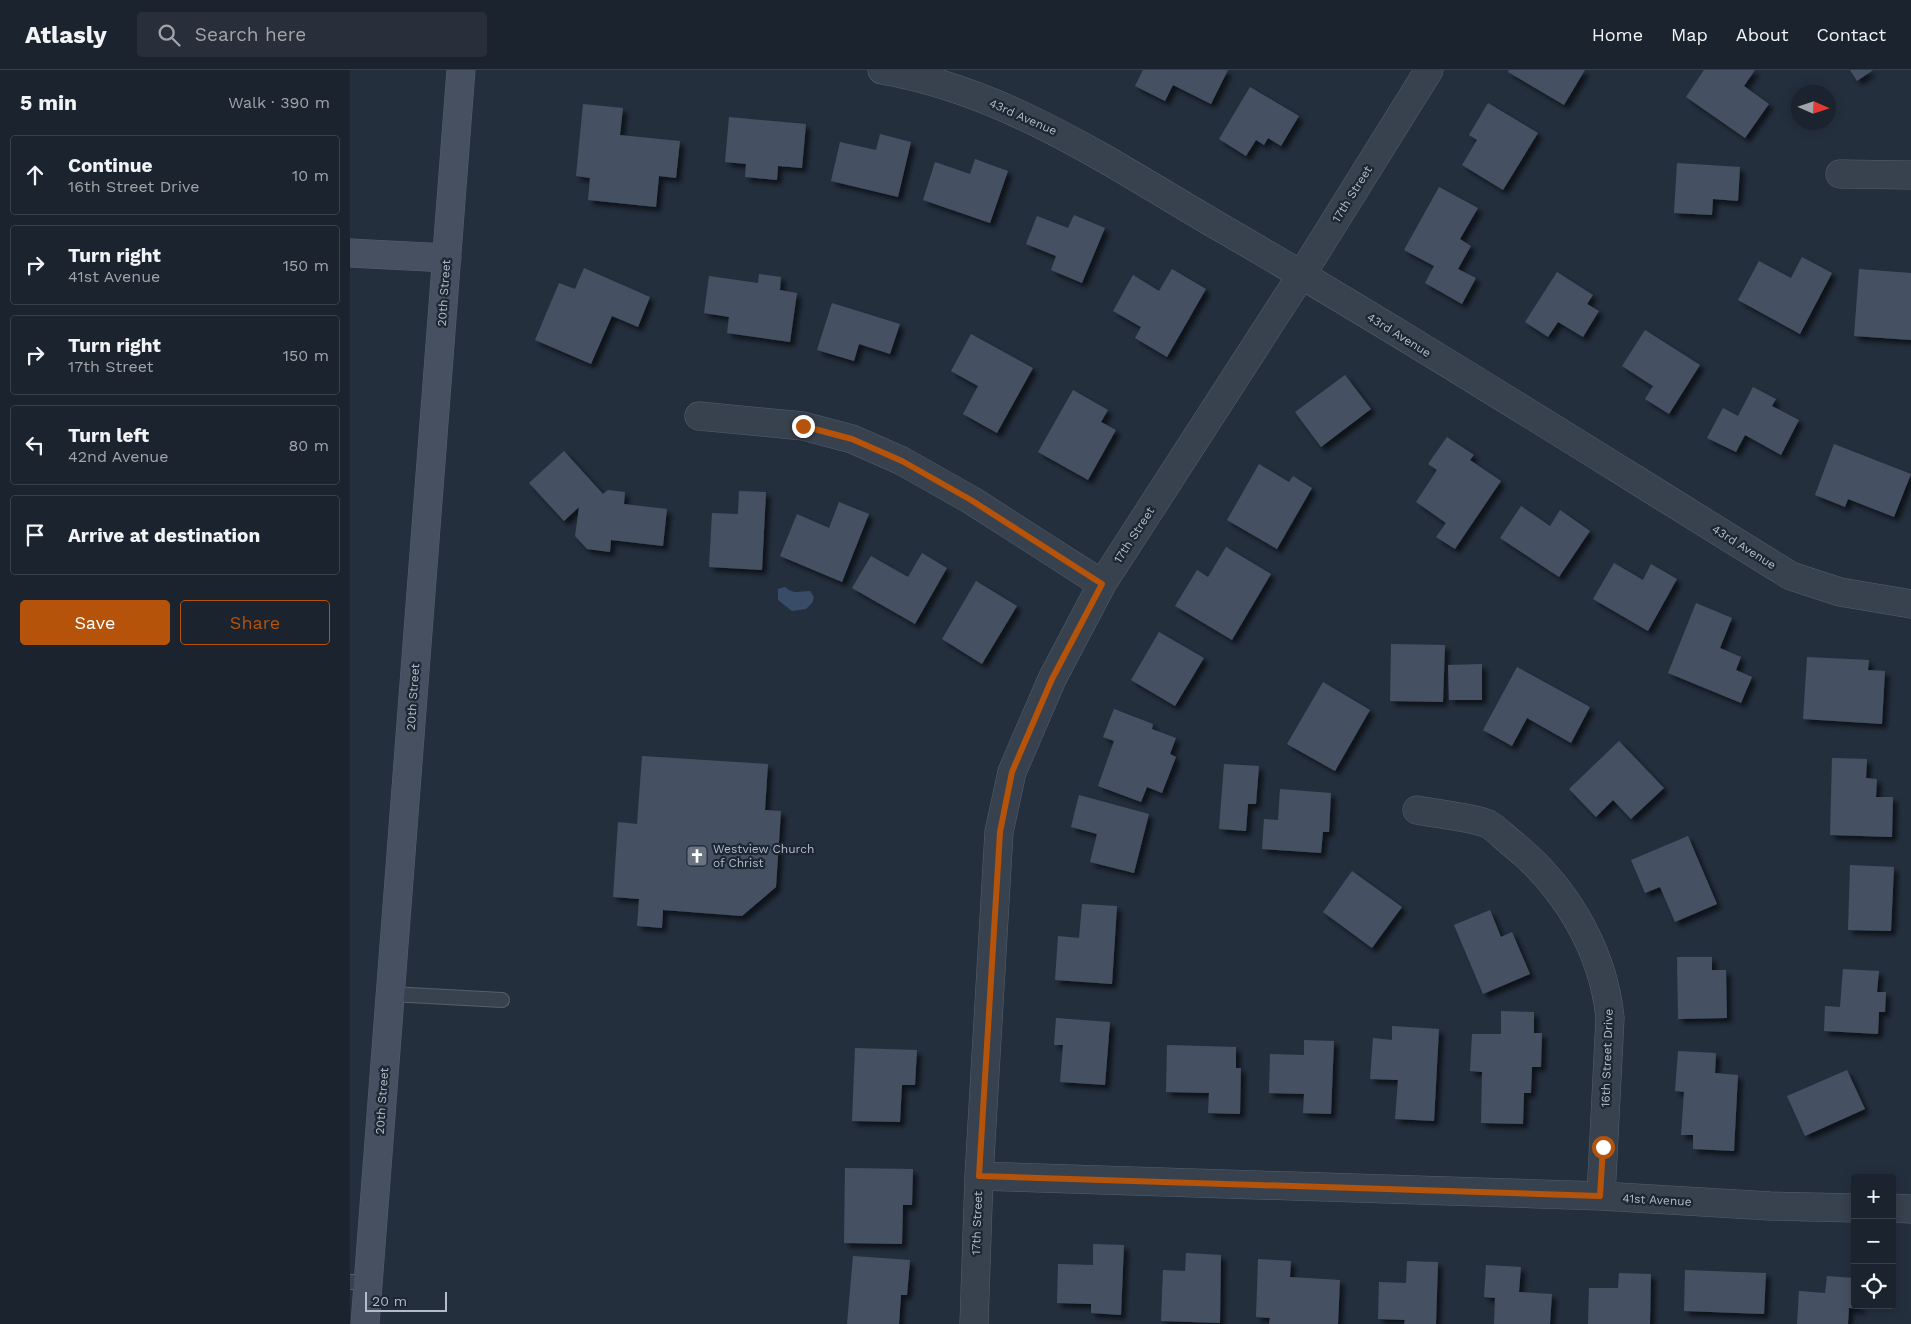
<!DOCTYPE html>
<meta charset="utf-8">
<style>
body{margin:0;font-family:"Work Sans",sans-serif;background:#282f3a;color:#f1f3f6}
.controls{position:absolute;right:15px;bottom:15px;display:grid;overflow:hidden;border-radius:5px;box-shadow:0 2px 12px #0003}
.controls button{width:45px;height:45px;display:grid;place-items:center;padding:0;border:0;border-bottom:1px solid #39404a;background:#1b232e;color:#f1f3f6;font:25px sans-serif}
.compass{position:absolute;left:1441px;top:15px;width:45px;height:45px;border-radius:50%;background:#1b232e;box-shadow:0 2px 12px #0003;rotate:93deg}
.scale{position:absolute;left:15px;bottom:12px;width:82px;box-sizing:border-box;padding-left:5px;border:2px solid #b4bcc9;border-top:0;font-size:14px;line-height:18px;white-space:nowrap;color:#b4bcc9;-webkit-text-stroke:4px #1d2633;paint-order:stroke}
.stop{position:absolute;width:15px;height:15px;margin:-11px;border:4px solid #b45309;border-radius:50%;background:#fff}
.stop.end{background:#b45309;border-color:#fff;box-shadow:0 1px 5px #0008}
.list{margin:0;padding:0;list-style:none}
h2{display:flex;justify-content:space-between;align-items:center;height:65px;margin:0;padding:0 20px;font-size:21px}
h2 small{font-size:16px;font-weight:400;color:#a0a4aa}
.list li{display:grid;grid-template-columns:32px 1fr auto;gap:15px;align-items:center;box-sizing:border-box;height:80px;margin:0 10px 10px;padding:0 10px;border:1px solid #39404a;border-radius:5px}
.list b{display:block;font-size:19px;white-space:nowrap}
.list p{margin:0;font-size:16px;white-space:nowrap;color:#a0a4aa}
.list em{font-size:16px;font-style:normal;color:#a0a4aa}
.actions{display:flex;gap:10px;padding:15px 20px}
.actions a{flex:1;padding:11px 0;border:1px solid #b45309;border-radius:5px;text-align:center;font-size:18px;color:#b45309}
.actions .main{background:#b45309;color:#fff}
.icon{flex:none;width:28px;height:28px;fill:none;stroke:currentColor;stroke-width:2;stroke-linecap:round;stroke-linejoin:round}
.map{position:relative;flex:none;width:1561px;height:1254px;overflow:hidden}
header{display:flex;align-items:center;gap:30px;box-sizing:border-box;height:70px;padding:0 25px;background:#1b232e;border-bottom:1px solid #39404a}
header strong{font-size:24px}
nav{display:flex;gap:28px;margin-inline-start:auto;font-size:18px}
.search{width:350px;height:45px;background:#282f3a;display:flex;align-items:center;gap:12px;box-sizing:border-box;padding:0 18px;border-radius:5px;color:#a0a4aa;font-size:19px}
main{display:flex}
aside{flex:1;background:#1b232e}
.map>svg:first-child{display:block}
.water{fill:#394c67}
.building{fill:#455162;filter:url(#shadow)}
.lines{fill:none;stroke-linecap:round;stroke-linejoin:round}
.lane-casing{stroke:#565f6c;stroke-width:16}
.street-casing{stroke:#565f6c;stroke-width:29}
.secondary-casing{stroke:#565f6c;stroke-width:29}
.lane{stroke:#38414e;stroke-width:14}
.street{stroke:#38414e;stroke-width:28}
.secondary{stroke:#465061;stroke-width:28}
.route{stroke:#b45309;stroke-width:6}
.labels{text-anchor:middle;stroke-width:4.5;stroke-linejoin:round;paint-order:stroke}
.street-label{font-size:12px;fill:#b4bcc9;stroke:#1d2633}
.poi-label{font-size:12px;fill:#b4bcc9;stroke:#1d2633;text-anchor:start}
</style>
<header>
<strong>Atlasly</strong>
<div class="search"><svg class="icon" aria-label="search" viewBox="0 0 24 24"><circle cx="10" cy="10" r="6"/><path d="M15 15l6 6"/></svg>Search here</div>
<nav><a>Home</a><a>Map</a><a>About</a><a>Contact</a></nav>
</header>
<main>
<aside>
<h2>5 min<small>Walk · 390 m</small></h2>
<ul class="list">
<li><svg class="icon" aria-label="ahead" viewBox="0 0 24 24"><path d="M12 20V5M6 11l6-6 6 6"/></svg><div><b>Continue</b><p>16th Street Drive</p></div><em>10 m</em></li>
<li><svg class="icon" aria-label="right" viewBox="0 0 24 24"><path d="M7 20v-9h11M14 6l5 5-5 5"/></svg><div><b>Turn right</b><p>41st Avenue</p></div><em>150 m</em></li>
<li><svg class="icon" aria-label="right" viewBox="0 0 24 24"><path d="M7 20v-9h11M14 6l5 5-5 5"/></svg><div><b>Turn right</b><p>17th Street</p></div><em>150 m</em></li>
<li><svg class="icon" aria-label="left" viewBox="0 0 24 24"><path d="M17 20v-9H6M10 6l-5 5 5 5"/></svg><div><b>Turn left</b><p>42nd Avenue</p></div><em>80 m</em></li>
<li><svg class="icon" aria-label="arrive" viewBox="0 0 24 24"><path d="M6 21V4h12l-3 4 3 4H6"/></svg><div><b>Arrive at destination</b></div></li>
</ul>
<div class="actions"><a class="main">Save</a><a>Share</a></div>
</aside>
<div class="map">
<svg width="1561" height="1254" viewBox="0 0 1561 1254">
<defs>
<filter id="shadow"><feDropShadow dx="4.5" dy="4.5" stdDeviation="2.5" flood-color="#0009"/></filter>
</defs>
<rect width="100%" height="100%" fill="#242f3e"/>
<!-- water -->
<path class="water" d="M 435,517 C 444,525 449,521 460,521 L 464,527 L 462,533 L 456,539 L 442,541 L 428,530 L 428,519 Z"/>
<!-- building -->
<path class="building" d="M 793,0 L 878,0 L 861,34 L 823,15 L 815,31 L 785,16 Z
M 1159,0 L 1235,0 L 1214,35 L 1158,2 Z
M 1354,0 L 1405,0 L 1394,16 L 1419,34 L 1395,68 L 1336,27 Z
M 1500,0 L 1523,0 L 1507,11 Z
M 900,17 L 949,46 L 931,76 L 918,68 L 914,75 L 906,70 L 896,86 L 869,69 Z
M 1138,33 L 1188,63 L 1153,120 L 1112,95 L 1127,70 L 1119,65 Z
M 233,34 L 273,38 L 270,65 L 330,71 L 326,108 L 309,106 L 306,137 L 238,130 L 240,108 L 226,106 Z
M 379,47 L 456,54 L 452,98 L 428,96 L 427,110 L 395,107 L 396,94 L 375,92 Z
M 530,64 L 561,72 L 548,127 L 481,111 L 490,72 L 526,80 Z
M 625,89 L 658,101 L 640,153 L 573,130 L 585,92 L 620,104 Z
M 1327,93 L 1390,97 L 1388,131 L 1363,129 L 1362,145 L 1324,143 Z
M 1089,117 L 1128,138 L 1110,169 L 1121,176 L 1108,199 L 1126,208 L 1112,234 L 1075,213 L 1084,196 L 1054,180 Z
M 724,145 L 755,158 L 732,213 L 701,200 L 706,186 L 676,174 L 687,146 L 718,158 Z
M 1452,187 L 1482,203 L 1450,264 L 1388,230 L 1409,191 L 1441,208 Z
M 234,198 L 300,227 L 288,257 L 262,246 L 241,294 L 185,270 L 209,213 L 225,219 Z
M 822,199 L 856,219 L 817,287 L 785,268 L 791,257 L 763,241 L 783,205 L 809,221 Z
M 1509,199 L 1561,203 L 1561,270 L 1504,266 Z
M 1207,202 L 1243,225 L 1237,234 L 1249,241 L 1233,267 L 1208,252 L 1198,267 L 1175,252 Z
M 409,204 L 431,207 L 430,220 L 447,223 L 440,272 L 377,263 L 379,247 L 354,243 L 359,206 L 408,213 Z
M 482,233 L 550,254 L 540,284 L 509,274 L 504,291 L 467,280 Z
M 1295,260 L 1350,295 L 1319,344 L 1295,329 L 1303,316 L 1272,296 Z
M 621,264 L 683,298 L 647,363 L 613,344 L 628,316 L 601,301 Z
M 995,305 L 1021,339 L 971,377 L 945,342 Z
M 1403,317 L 1426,329 L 1422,336 L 1449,350 L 1431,385 L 1395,365 L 1386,382 L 1357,368 L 1373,338 L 1388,346 Z
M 723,320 L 758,340 L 751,352 L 766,360 L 738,410 L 688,382 Z
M 1097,367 L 1124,385 L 1120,390 L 1151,411 L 1105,479 L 1086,467 L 1096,453 L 1066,432 L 1087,400 L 1078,394 Z
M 1484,374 L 1561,404 L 1544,447 L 1498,429 L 1495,437 L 1465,425 Z
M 214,381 L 253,424 L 258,420 L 275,422 L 274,434 L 317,439 L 313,476 L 261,470 L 260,482 L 237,479 L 225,466 L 229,437 L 214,451 L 179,413 Z
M 909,394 L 939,412 L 943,406 L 962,418 L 927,479 L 877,450 Z
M 389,421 L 416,422 L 412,500 L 359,497 L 362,443 L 388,444 Z
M 489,432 L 519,444 L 492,512 L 430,486 L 447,444 L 479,458 Z
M 1171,436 L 1200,456 L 1210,440 L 1240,461 L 1209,507 L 1150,468 Z
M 876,477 L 921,504 L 882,570 L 825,536 L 847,500 L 858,507 Z
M 572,483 L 597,498 L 565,554 L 502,518 L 521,486 L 558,507 Z
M 1264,493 L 1293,510 L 1301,494 L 1327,509 L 1298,561 L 1243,529 Z
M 626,511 L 667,536 L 632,594 L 592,569 Z
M 1346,533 L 1382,548 L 1370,578 L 1391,587 L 1386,600 L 1402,607 L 1391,633 L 1318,603 Z
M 809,562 L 854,588 L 825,636 L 781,610 Z
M 1041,574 L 1095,575 L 1093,632 L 1040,631 Z
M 1457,587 L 1519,590 L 1518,600 L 1535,601 L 1532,654 L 1453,649 Z
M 1132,594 L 1132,630 L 1099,630 L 1098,595 Z
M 1167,597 L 1240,637 L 1221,673 L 1177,648 L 1162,676 L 1133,660 Z
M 973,612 L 1020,640 L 985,701 L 937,674 Z
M 764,639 L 803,654 L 802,659 L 826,668 L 820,684 L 826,687 L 812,723 L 797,717 L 791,732 L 748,716 L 764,671 L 753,667 Z
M 1269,671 L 1314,718 L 1281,749 L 1263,730 L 1246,747 L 1219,719 Z
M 292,686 L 418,694 L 415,740 L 431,741 L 426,817 L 392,846 L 313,840 L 312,858 L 287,856 L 289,829 L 263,827 L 268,752 L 287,754 Z
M 1482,688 L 1517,689 L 1516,708 L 1527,709 L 1526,727 L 1543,727 L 1542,767 L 1480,765 Z
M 874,694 L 909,696 L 906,734 L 898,734 L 896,761 L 869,759 Z
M 930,719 L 981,723 L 979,762 L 973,762 L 971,783 L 912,779 L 914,749 L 928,750 Z
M 729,725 L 799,744 L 784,803 L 740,792 L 747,764 L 721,757 Z
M 1338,766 L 1367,834 L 1325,852 L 1310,817 L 1295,823 L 1281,790 Z
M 1500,795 L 1544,797 L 1541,861 L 1498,860 Z
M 1002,801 L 1052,837 L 1022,878 L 973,842 Z
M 732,834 L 767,836 L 762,914 L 705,910 L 708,866 L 729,868 Z
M 1140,840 L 1151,867 L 1162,862 L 1180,904 L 1133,924 L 1104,855 Z
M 1327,887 L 1362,887 L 1362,900 L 1376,900 L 1377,948 L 1328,949 Z
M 1493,899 L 1529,901 L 1527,922 L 1536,922 L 1535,942 L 1529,942 L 1528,964 L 1474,961 L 1475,936 L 1490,937 Z
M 1151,941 L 1184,942 L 1184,963 L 1192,963 L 1191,997 L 1182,997 L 1181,1023 L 1174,1023 L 1173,1054 L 1131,1053 L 1132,1002 L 1120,1001 L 1122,964 L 1151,964 Z
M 706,948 L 760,952 L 755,1015 L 710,1012 L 713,975 L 704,975 Z
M 1042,956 L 1089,959 L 1084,1051 L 1045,1049 L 1048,1010 L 1020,1009 L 1023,968 L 1042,970 Z
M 954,970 L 984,971 L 981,1044 L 953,1043 L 954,1024 L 919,1023 L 920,984 L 954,985 Z
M 817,975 L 886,977 L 886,998 L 891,998 L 890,1044 L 858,1043 L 859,1023 L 816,1022 Z
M 505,978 L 567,980 L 565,1015 L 552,1015 L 550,1052 L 502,1051 Z
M 1328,981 L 1366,983 L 1365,1003 L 1388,1005 L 1384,1081 L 1343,1079 L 1343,1065 L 1331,1065 L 1334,1022 L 1325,1021 Z
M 1497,1000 L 1515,1039 L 1455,1066 L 1437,1026 Z
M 495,1098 L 563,1099 L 562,1135 L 553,1135 L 552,1174 L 494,1173 Z
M 743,1174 L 774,1175 L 771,1245 L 741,1243 L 741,1234 L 707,1233 L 708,1194 L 743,1195 Z
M 836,1183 L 871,1185 L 870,1253 L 811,1251 L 813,1200 L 835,1201 Z
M 503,1186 L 560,1190 L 557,1225 L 551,1225 L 549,1254 L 497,1254 Z
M 908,1189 L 941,1191 L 940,1207 L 990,1210 L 988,1254 L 919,1254 L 920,1248 L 906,1247 Z
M 1057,1191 L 1088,1192 L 1086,1254 L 1054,1254 L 1055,1250 L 1028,1249 L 1029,1212 L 1056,1213 Z
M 1136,1195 L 1171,1197 L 1169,1222 L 1202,1224 L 1200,1254 L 1144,1254 L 1145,1228 L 1134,1227 Z
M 1335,1200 L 1416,1203 L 1414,1244 L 1334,1241 Z
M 1269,1203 L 1301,1204 L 1300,1254 L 1238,1254 L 1239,1218 L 1268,1218 Z
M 1477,1206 L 1505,1208 L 1505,1235 L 1511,1235 L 1510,1239 L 1499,1238 L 1498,1254 L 1447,1254 L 1449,1221 L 1475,1223 Z"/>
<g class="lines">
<!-- lane casing -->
<g class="lane-casing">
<path id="lane" d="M 41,924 L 152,930
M 0,1212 L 19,1213"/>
</g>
<!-- street casing -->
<g class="street-casing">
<path id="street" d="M 532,0 C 656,21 762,94 868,156 C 1062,268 1251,389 1441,506 L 1490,522 L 1561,534
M 1490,104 L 1561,105
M 349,346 L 453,356 L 502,369 L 552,391 L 621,430 L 752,514
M 1067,740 C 1082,743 1126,748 1138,754 C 1145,758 1152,765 1159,771 C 1213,813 1253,878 1260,948 L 1251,1126
M 629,1106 L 1251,1126 L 1420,1136 L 1505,1138
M 1542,1138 L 1561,1139
M 624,1254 L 629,1106 L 649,762 L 662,702 L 702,609 L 752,514 L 952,204 L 1079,0"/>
</g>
<!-- secondary casing -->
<g class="secondary-casing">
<path id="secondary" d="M 0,183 L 97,188
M 15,1254 L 111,0"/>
</g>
<!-- lane -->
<use href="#lane" class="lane"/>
<!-- street -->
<use href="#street" class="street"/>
<!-- secondary -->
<use href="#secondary" class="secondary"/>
</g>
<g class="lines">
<!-- route -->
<path class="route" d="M 453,356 L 502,369 L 552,391 L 621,430 L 752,514 L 702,609 L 662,702 L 650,762 L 629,1106 L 1250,1126 L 1253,1077"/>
</g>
<!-- icons -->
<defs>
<g id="church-square" transform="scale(1.125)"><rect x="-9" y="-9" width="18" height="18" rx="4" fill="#6b7280" stroke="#1d2633"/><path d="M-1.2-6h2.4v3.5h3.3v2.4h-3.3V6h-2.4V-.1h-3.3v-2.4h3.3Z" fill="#fff"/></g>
</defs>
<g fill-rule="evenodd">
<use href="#church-square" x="347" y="786"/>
</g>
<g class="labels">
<!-- street labels -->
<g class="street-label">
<text transform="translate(673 47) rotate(24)" y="4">43rd Avenue</text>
<text transform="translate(1002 124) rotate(-58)" y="4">17th Street</text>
<text transform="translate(94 223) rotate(-86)" y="4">20th Street</text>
<text transform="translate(1049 265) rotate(32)" y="4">43rd Avenue</text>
<text transform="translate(784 465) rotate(-57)" y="4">17th Street</text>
<text transform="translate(1394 477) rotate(32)" y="4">43rd Avenue</text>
<text transform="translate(63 627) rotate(-86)" y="4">20th Street</text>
<text transform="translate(1257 988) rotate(-88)" y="4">16th Street Drive</text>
<text transform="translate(32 1031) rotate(-86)" y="4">20th Street</text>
<text transform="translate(1307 1130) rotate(3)" y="4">41st Avenue</text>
<text transform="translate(627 1153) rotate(-88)" y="4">17th Street</text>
</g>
<!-- poi labels -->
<g class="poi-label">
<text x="363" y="783">Westview Church<tspan x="363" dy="14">of Christ</tspan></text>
</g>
</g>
</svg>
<div class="controls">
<button>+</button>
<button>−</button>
<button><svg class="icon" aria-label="locate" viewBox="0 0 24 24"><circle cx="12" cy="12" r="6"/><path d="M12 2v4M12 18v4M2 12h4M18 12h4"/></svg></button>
</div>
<svg class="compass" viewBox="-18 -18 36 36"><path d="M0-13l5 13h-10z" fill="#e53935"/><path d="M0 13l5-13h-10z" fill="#a0a4aa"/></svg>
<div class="scale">20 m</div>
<div class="stop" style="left:1253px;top:1077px"></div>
<div class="stop end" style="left:453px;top:356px"></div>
</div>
</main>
